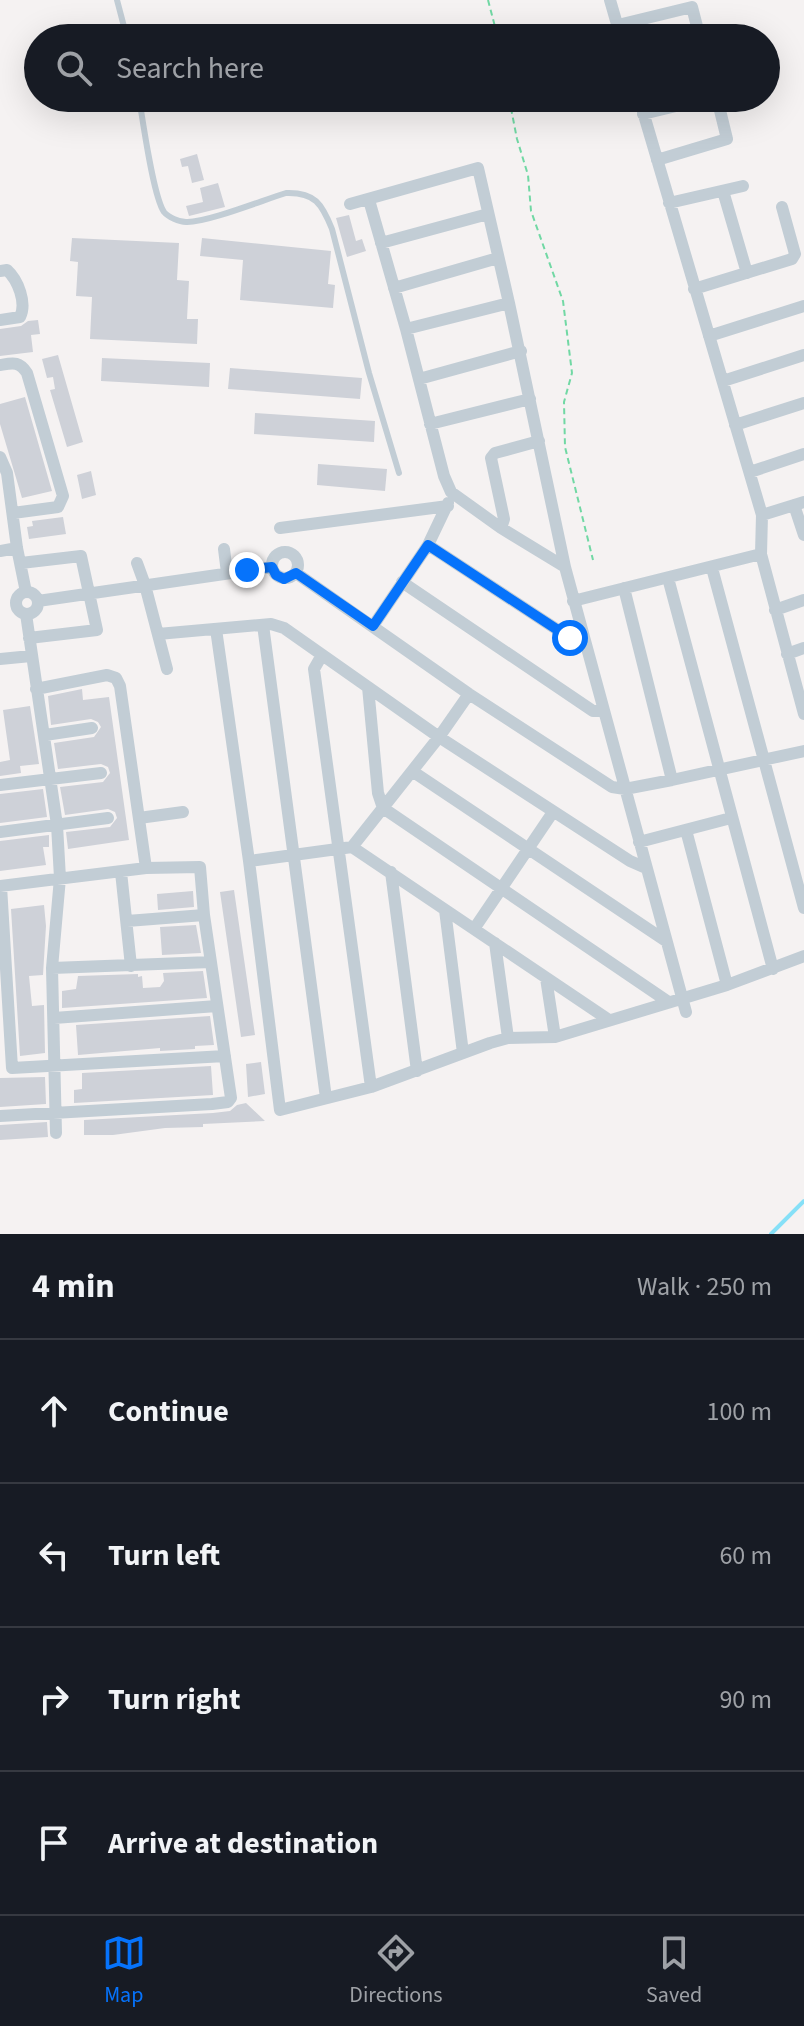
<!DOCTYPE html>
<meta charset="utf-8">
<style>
body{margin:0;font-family:"Source Sans 3",sans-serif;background:#20242c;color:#f1f3f6}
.stop{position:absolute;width:24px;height:24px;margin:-18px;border:6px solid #0673fb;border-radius:50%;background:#fff}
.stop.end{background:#0673fb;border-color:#fff;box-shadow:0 2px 8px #0008}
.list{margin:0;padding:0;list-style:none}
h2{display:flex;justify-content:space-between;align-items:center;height:104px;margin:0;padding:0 32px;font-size:34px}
h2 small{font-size:26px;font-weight:400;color:#9ea1a6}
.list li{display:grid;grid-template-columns:52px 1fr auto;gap:24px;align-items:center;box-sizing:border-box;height:144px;padding:0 32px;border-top:2px solid #363941}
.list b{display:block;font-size:30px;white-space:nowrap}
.list em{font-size:26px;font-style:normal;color:#9ea1a6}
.icon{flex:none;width:44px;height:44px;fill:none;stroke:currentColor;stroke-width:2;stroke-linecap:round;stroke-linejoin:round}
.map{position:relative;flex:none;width:804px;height:1234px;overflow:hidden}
.search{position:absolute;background:#171b24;box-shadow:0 8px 32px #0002;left:24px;right:24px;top:24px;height:88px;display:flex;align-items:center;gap:20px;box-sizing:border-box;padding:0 28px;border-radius:44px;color:#9ea1a6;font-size:30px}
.sheet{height:680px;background:#171b24}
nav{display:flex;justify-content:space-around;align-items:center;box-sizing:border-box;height:112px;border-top:2px solid #363941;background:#171b24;font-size:22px;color:#9ea1a6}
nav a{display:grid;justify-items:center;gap:4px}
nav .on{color:#0673fb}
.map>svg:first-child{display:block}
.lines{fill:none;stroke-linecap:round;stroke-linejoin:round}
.stream{stroke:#86e0f7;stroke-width:4}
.building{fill:#ced1d8}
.path{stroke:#71d8a4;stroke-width:2;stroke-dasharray:6 4;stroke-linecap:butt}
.lane{stroke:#c2cdd5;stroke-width:6}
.street{stroke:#c2cdd5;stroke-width:12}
.route{stroke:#0673fb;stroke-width:10}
</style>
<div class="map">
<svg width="804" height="1234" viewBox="0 0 804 1234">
<rect width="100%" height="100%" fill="#f5f2f2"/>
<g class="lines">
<!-- stream -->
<path class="stream" d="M 771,1234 L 804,1201"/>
</g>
<!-- building -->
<path class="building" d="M 197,154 L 204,180 L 192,183 L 188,166 L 182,167 L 180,159 Z
M 218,183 L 225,207 L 189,216 L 186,206 L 203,202 L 200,188 Z
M 349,215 L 356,241 L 362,239 L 366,251 L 347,257 L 336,218 Z
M 72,238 L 179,243 L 177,280 L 189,281 L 187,319 L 198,319 L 197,344 L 90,339 L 92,297 L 76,296 L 78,262 L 70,261 Z
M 202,238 L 331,251 L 328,284 L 335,285 L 333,308 L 240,300 L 243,260 L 200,256 Z
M 38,320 L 40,334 L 31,335 L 33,352 L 0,356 L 0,329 L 21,326 L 28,321 Z
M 58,355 L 83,442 L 67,447 L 50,390 L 55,389 L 53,377 L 47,378 L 42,359 Z
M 102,358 L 210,363 L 209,387 L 101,381 Z
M 230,368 L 362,378 L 360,399 L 228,389 Z
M 25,397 L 52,491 L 22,498 L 0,424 L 0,404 Z
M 255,413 L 375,421 L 374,442 L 254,434 Z
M 318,464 L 387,469 L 385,491 L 317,485 Z
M 91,471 L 96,495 L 82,499 L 77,475 Z
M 63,517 L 66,534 L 29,539 L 27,527 L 33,526 L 32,521 Z
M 82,689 L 83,700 L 109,697 L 129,840 L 68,849 L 66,832 L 110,827 L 117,818 L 115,812 L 108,809 L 65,815 L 60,787 L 103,782 L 110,773 L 108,767 L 101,764 L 58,769 L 54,743 L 94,737 L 101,727 L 98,722 L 91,719 L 51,725 L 48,696 Z
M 30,706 L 39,764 L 20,766 L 21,773 L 0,776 L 0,762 L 10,760 L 3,710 Z
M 43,789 L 47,817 L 0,823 L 0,794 Z
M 49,835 L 49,847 L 43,847 L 46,865 L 0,871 L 0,841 Z
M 234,890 L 255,1035 L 241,1037 L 220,892 Z
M 193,891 L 194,907 L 158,910 L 157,894 Z
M 44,905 L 46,926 L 43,975 L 29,976 L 32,1006 L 44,1005 L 45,1053 L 20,1056 L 11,909 Z
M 196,925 L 201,953 L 162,955 L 160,927 Z
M 203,971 L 207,998 L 62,1008 L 62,991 L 76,989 L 78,976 L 138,974 L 138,977 L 142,976 L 143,988 L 160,987 L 164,981 L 163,973 Z
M 210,1016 L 214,1045 L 195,1046 L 195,1049 L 160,1051 L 160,1048 L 78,1055 L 76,1025 Z
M 261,1062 L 265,1094 L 248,1097 L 246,1064 Z
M 211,1066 L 213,1095 L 74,1103 L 74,1090 L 82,1089 L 82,1073 Z
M 45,1077 L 46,1104 L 0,1107 L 0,1078 Z
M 246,1103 L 265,1121 L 203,1124 L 203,1127 L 165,1128 L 113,1135 L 84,1135 L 84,1120 L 213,1113 L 230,1111 L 237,1105 Z
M 47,1122 L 48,1137 L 0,1140 L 0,1125 Z"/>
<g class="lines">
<!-- path -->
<path class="path" d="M 488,0 L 498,38
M 509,98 L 517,139 L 528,175 L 531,211 L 563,301 L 572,373 L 564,402 L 565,447 L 593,560"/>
<!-- lane -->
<path class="lane" d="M 117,0 L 127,38
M 139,98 C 143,121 153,196 164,212 C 168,217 179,222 186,222 C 206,223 263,200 286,193 C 315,192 322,204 332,229 L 369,373 L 399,473"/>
<!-- street -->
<path class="street" d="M 610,0 L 621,38
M 618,25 L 692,7 L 700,38
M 643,114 L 709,98
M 657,160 L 727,139 L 717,98
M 723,191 L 747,273
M 369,200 L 406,329 L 444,476 L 451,492 L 501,528 L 565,567 L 686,1012
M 669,203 L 743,186
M 350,204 L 478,168 L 509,303
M 381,243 L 488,214
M 0,271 L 7,270 C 18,280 27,303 20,317 L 0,320
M 394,288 L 498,258
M 694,289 L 792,259 L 795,254 L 782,207
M 406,329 L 509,303 L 565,567
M 709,336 L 804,306
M 0,365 C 13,363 19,361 27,373 L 63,496 L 58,507 L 13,513
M 419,379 L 521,351
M 723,381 L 804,355
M 430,424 L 530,399
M 735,425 L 804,403
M 0,457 L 7,473 L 17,548 L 26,592
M 750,472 L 804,454
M 794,505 L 804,535
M 762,515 L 804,502
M 280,528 L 448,506
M 501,528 L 504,519 L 491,458 L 495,453 L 539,441
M 428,545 L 570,638 L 583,637
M 224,549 L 227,573
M 0,551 L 17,548
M272 565a13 13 0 1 1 26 0a13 13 0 1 1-26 0Z
M 761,554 L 804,714
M 21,563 L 81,556 L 97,630 L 29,638
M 137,563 L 145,585 L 167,669
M 712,568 L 804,908
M 296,573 L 469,694 L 612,787 L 625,789 L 672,780 L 804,751
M 668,578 L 773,969
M 402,582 L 593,711 L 603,711
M 624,588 L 672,780
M16 603a11 11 0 1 1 22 0a11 11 0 1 1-22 0Z
M 38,601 L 272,567
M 573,601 L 761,554 L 762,515 L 639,98
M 775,610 L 804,600
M 26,614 L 57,825 L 60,878 L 52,968 L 56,1133
M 263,625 L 326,1098
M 373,626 L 428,545 L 448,503
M 216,629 L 249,861 L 280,1110 L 371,1087 L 490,1043 L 508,1038 L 555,1037 L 727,985 L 804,956
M 158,634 L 271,624 L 284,628 L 439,737 L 630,861 L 646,868
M 787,654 L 804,648
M 322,655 L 314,669 L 371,1087
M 0,659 L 31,656
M 368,687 L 378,793 L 383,808 L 667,1001
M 36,689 L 107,675 L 116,678 L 120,686 L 146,868
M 45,735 L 92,728
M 412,771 L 666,941
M 0,785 L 101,773
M 139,818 L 183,812
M 686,830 L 727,985
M 0,832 L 108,818
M 639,842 L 731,818
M 352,847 L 609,1020
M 249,861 L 352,847 L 439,737 L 469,694
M 121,872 L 131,966
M 391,872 L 417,1071
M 0,886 L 146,868 L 200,867 L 204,915 L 231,1098 L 228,1102 L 212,1104 L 0,1116
M 1,886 L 12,1068 L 225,1056
M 445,910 L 463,1053
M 127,921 L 204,915
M 474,929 L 553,812
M 495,943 L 508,1038
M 52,968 L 211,962
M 546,978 L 555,1037
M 54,1018 L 217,1006"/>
</g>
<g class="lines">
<!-- route -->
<path class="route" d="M 247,570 L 272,567 L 276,575 L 284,579 L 296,573 L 373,626 L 428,545 L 570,638"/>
</g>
</svg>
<div class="stop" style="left:570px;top:638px"></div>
<div class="stop end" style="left:247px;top:570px"></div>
<div class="search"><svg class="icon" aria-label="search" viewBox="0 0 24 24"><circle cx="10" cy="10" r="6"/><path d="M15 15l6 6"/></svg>Search here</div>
</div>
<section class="sheet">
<h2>4 min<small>Walk · 250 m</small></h2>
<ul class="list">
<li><svg class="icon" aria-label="ahead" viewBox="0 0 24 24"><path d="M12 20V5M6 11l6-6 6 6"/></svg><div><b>Continue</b></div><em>100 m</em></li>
<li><svg class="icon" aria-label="left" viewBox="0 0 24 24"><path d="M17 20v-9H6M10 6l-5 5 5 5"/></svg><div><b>Turn left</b></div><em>60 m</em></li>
<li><svg class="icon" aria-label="right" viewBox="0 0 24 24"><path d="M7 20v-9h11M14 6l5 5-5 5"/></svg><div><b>Turn right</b></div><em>90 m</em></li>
<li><svg class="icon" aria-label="arrive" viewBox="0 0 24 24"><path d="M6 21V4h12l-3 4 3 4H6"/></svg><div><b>Arrive at destination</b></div></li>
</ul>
</section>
<nav>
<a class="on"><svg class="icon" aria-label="map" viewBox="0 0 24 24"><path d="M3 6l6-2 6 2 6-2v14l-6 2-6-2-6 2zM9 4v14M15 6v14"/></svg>Map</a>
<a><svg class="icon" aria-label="directions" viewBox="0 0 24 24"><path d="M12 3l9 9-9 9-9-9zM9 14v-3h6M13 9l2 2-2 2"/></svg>Directions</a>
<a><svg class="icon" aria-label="saved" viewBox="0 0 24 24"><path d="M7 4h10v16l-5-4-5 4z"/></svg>Saved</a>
</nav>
